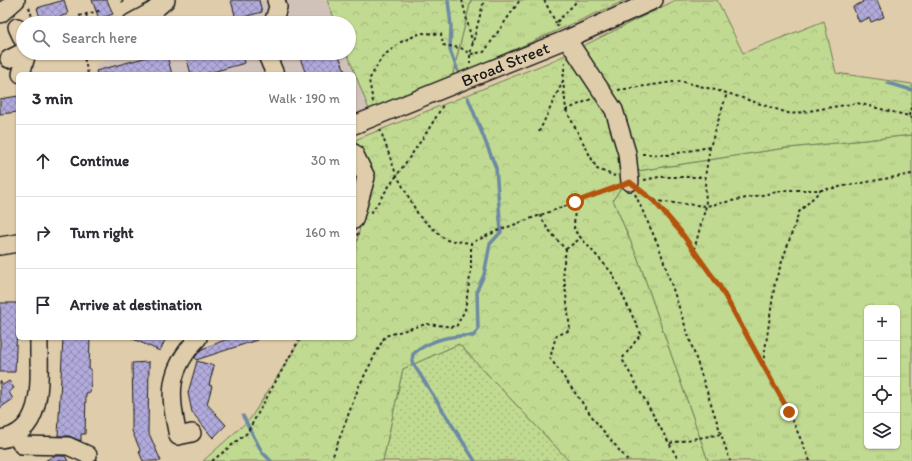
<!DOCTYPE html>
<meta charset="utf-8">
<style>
body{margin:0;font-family:Itim,sans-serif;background:#f7f7f7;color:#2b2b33}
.controls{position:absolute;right:12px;bottom:12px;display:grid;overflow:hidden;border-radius:6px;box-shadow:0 1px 3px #0004}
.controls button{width:36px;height:36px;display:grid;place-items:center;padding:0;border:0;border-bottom:1px solid #e1e1e2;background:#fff;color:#2b2b33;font:20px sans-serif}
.stop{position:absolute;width:12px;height:12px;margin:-9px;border:3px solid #b45309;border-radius:50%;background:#fff}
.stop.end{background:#b45309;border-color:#fff;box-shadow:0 1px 4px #0008}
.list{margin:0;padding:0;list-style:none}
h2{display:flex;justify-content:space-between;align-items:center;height:52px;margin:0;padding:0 16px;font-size:17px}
h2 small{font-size:13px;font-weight:400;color:#7c7c81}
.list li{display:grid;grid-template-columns:26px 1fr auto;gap:12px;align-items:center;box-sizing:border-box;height:72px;padding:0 16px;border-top:1px solid #e1e1e2}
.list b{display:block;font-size:15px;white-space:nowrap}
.list em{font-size:13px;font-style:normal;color:#7c7c81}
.icon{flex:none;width:22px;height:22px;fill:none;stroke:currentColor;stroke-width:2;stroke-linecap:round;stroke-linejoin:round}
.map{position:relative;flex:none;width:912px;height:461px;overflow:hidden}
.search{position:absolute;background:#fff;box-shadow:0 1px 3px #0004;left:16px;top:16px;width:340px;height:44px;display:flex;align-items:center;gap:10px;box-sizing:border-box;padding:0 14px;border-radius:22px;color:#7c7c81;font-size:15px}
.panel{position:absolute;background:#fff;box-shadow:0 1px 3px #0004;left:16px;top:72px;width:340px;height:268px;border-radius:6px}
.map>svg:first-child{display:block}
.built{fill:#d1c2b9}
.grass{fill:url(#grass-tufts);stroke:#6e7b56;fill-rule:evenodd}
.forest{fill:url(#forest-crowns);stroke:#6e7b56}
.park{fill:url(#park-dots);stroke:#6e7b56}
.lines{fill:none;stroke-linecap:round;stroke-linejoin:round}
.stream{stroke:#6c8aa4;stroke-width:3.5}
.building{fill:url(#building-cross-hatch);stroke:#1c1c1c}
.minor-casing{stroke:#1c1c1c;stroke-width:20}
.path{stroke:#1c1c1c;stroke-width:2;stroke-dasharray:3 3;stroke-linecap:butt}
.minor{stroke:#dfccaa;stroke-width:17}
.route{stroke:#b45309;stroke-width:5}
.labels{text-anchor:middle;stroke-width:4;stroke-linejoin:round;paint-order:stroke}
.street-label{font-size:17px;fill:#1c1c1c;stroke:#dfccaa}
</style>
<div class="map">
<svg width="912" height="461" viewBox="0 0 912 461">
<defs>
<pattern id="grass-tufts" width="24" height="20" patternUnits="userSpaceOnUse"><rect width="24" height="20" fill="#c1da91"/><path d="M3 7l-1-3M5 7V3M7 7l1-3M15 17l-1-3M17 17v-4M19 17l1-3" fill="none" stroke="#a5ba7c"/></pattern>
<pattern id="forest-crowns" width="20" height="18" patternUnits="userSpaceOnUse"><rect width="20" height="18" fill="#c1da91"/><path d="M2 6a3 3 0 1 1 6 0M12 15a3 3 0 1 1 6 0" fill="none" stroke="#a5ba7c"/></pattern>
<pattern id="park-dots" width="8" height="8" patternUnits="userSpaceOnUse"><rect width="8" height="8" fill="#c1da91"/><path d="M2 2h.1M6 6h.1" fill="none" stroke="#a5ba7c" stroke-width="1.8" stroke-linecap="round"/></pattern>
<pattern id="building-cross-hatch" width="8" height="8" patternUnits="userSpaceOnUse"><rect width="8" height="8" fill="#b1aadb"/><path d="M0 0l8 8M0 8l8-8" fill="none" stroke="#8f8ab1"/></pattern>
</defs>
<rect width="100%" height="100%" fill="#dfccaa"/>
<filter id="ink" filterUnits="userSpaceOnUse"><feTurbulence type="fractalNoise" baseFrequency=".025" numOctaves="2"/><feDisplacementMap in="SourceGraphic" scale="8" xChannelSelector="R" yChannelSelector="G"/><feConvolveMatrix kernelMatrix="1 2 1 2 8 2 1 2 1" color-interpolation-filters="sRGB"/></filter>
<g filter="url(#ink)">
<!-- built -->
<path class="built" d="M 229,0 L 327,0 L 336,23 L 236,23 Z
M 133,53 L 347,53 L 370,112 L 354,119 L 354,74 L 97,74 L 95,64 Z"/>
<!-- grass -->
<path class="grass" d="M 471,0 L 626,0 L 452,77 Z
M 912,135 L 912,461 L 708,461 L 638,259 L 613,200 L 631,172 L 779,149 ZM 867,308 L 897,308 L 897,446 L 867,446 Z"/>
<!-- forest -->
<path class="forest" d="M 327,0 L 471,0 L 452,77 L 370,112 L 347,53 L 349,53 L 349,23 L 336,23 Z
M 676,0 L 717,0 L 743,53 L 824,21 L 836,73 L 912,84 L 912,135 L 779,149 L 631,172 L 613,200 L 638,259 L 708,461 L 569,461 L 459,344 L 403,369 L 383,461 L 203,461 L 250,419 L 302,338 L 354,338 L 354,257 L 370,176 L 355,140 L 557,59 Z"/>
<!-- park -->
<path class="park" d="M 459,344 L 569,461 L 383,461 L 403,369 Z"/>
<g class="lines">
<!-- stream -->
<path class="stream" d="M 448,0 L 451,26 L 450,50 L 460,77
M 888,83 L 912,90
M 468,98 L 496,168 L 501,232 L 490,244 L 484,275 L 477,290 L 478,330 L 473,336 C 451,335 430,340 413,354 L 412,362 L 475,461
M 243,416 L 262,452 L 271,461"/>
</g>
<!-- building -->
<path class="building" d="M 64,0 L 68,14 L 59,17 L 61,23 L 41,21 L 37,8 Z
M 92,0 L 107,0 L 113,14 L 99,19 Z
M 231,0 L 259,0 L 262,12 L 236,19 Z
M 862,0 L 877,0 L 884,17 L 871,22 L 869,18 L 859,22 L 853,7 L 863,2 Z
M 162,53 L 166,53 L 172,74 L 97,74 L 96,71 Z
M 185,53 L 243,53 L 245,63 L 205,74 L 191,74 Z
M 298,53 L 338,53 L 346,74 L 306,74 Z
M 18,96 L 18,112 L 0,114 L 0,99 Z
M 0,303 L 18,303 L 15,372 L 0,372 Z
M 63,338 L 90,338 L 89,369 L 91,369 L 91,381 L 90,393 L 86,393 L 85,434 L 81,434 L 81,441 L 69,436 L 58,436 Z
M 131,338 L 166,338 L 160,351 Z
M 230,338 L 256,338 L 257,340 L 196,360 L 195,357 L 202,349 Z
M 197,361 L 214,366 L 209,385 L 212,386 L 207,404 L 226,425 L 213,438 L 192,412 L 188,393 Z
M 149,362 L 148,431 L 161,461 L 143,461 L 139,452 L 141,452 L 132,431 L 132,410 L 133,410 L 132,363 Z
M 0,381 L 3,385 L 9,381 L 14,388 L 9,392 L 13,399 L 0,408 Z
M 53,456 L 65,456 L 68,461 L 45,461 Z"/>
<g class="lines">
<!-- minor casing -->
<g class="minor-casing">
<g id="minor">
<path d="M 0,14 L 16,0"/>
<path d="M 131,23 L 153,11 L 166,0"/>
<path d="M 273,23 L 278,7 L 276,0"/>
<path d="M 17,27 L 23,40"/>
<path d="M 567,39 L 614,110 L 627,153 L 630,182"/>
<path d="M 266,53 L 275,74"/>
<path d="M 9,59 L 23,52"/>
<path d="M 21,74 L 27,53"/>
<path id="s1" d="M 354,125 L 567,39 L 654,0"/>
<path d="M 354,153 L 366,177 L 354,220"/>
<path d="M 0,246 L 18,243"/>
<path d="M 192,433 L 178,436 C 169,394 167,371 198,338"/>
<path d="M 17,435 L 22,445 L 68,446 L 88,455"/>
<path d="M 0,439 C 48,433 38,373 39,338"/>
</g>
</g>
<!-- path -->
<path class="path" d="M 462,0 L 473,45
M 544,0 L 556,23
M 121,2 L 124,0
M 29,7 L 34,23
M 86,14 L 89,23
M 79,16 L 102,10
M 52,23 L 54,22
M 558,27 L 556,23 L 578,0
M 83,53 L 88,74
M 565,62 L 563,80 L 566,110 L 597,169 L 615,176
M 470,64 L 470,54 L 484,0
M 618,90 L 680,81 L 727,93 L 791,114 L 857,103 L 909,116 L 912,119
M 373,102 L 369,80 L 382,57 L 401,42 L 421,33 L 441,34 L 443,45 L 461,48 L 470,54 L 484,52 L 520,0
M 566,110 L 591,99
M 909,116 L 912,103
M 380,129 L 396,174 L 419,216 L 446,240 L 471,243
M 539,132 L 563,81
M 642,154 L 667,155 L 710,147
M 644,180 L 659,177 L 705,177
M 641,191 L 654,201 L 680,231 L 720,287 L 789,412 L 810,461
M 635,194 L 659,247 L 730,461
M 654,201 L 706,206 L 787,190 L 822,190 L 912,174
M 575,202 L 574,230 L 612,273 L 641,334 L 622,359 L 679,461
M 371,213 C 395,176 422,143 443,105
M 540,215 L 547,228 L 566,250 L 563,268 L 570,330 L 556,336 L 550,358 L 596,422 L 628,461
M 354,241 L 358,233
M 566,249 L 581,238
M 694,250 L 706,206 L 705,177 L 710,147 L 727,93
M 763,364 L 775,282 L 799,212 L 821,190
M 670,443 L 721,434
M 212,461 L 247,433 L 300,338
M 331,461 L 359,386 L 385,336 L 426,324 L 456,327 L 465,310 L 471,270 L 471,243 L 497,231 L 617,187"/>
<!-- minor -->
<use href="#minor" class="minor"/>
</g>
</g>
<g class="lines" filter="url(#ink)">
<!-- route -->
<path class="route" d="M 575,202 L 630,182 L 654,201 L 680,231 L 720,287 L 789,412"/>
</g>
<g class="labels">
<!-- street labels -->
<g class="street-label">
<text dy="6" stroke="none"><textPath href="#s1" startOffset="163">Broad Street</textPath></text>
</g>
</g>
</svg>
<div class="controls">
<button>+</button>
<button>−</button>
<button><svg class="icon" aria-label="locate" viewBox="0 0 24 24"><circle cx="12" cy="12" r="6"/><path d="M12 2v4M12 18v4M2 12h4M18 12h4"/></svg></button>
<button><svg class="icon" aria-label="layers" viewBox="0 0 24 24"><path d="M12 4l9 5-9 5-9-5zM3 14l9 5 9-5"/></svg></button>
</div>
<div class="stop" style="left:575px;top:202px"></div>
<div class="stop end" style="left:789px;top:412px"></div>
<div class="search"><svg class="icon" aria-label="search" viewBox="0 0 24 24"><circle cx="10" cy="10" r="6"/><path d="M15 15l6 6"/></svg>Search here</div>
<section class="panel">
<h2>3 min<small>Walk · 190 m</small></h2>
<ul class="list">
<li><svg class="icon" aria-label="ahead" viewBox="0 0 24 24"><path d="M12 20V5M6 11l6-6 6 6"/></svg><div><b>Continue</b></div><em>30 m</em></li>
<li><svg class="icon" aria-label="right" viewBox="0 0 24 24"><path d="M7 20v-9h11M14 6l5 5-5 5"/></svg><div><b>Turn right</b></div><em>160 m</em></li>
<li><svg class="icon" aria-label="arrive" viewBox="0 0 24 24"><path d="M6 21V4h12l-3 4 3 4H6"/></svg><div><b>Arrive at destination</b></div></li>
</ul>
</section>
</div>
